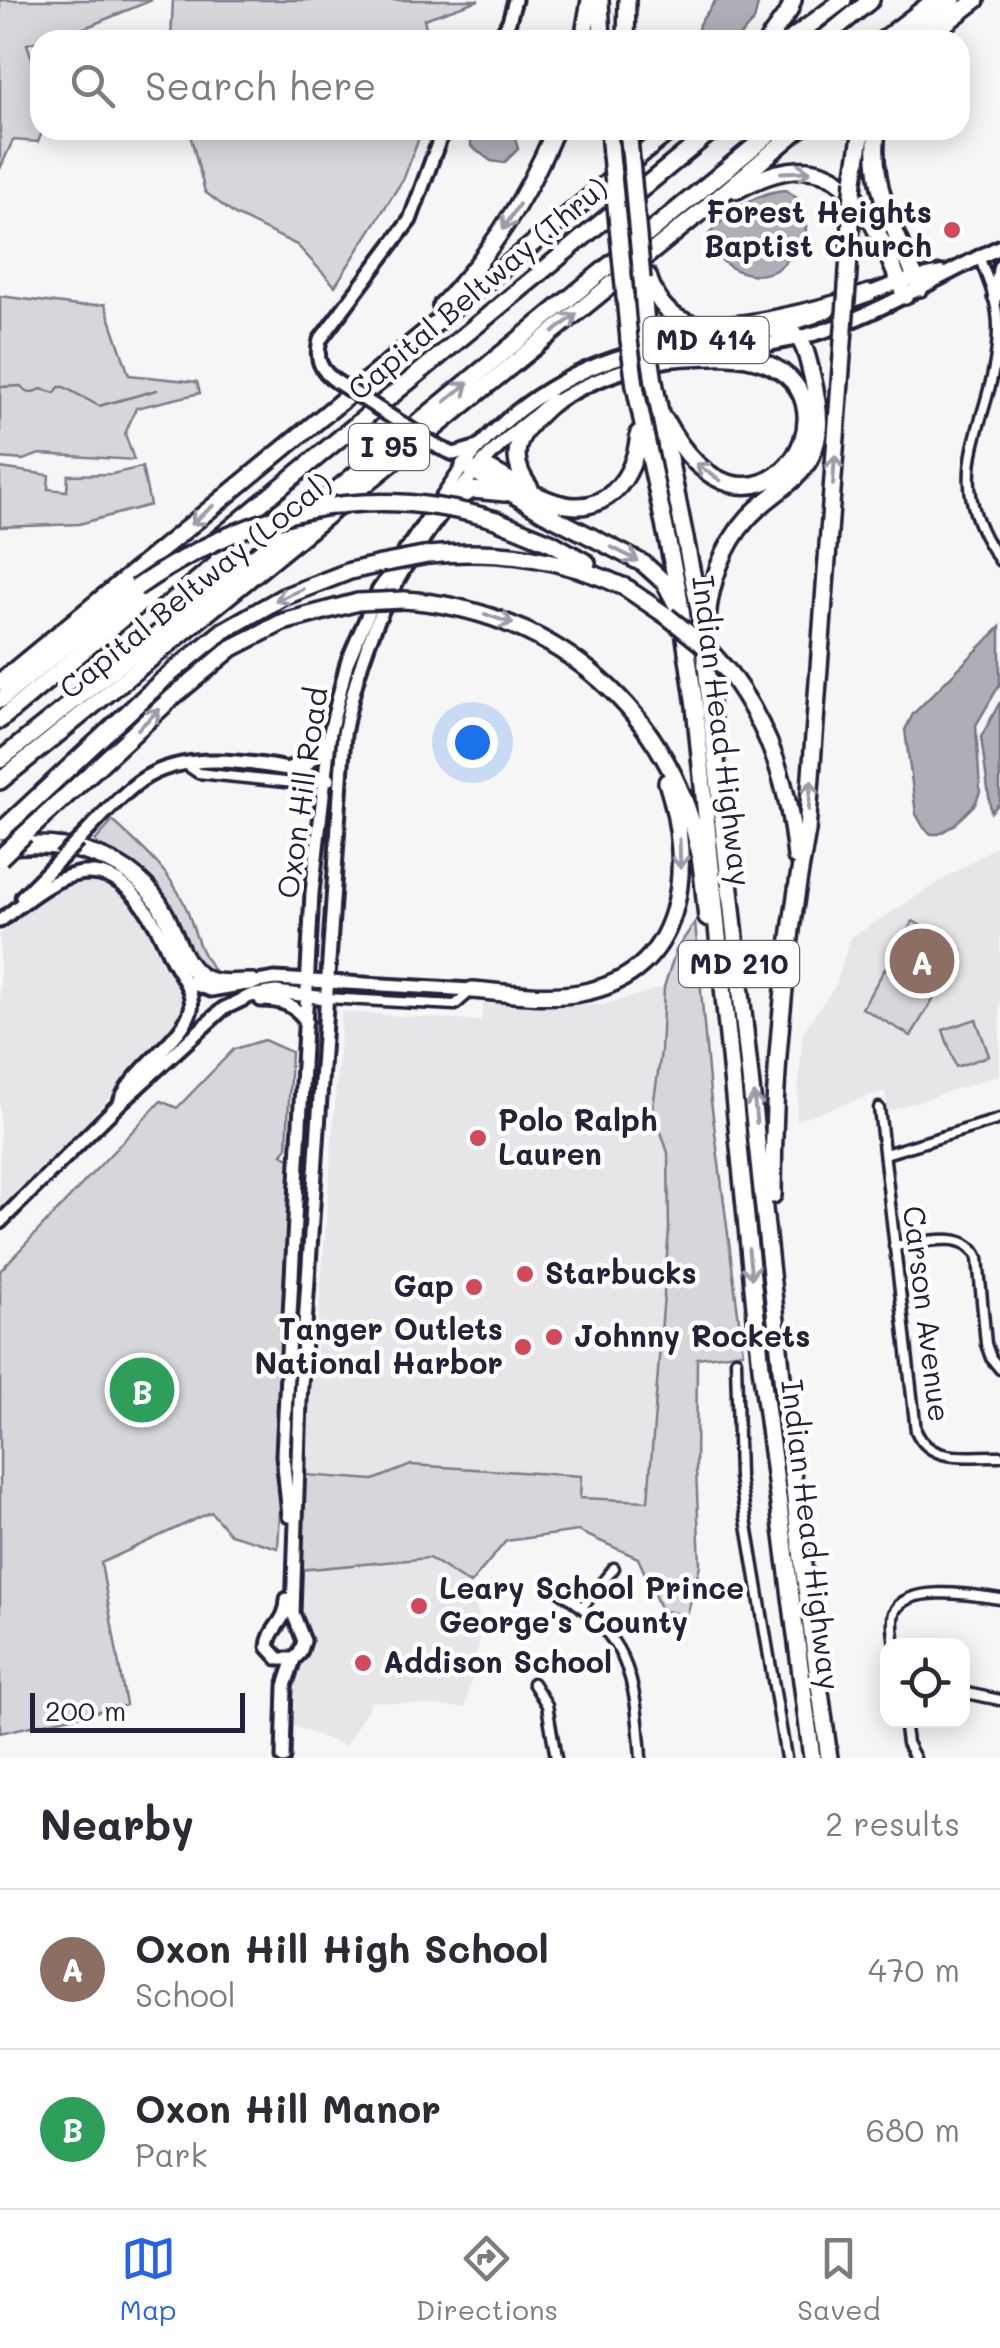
<!DOCTYPE html>
<style>
body{margin:0;font-family:Mali,sans-serif;background:#f2f2f3;color:#2b2b33}
.controls{position:absolute;right:30px;bottom:30px;display:grid;overflow:hidden;border-radius:20px;box-shadow:0 5px 25px #0003}
.controls button{width:90px;height:90px;display:grid;place-items:center;padding:0;border:0;border-bottom:2px solid #e1e1e2;background:#fff;color:#2b2b33;font:50px sans-serif}
.scale{position:absolute;left:30px;bottom:25px;width:215px;box-sizing:border-box;padding-left:10px;border:5px solid #22223b;border-top:0;font-size:28px;line-height:35px;white-space:nowrap;color:#22223b;-webkit-text-stroke:8px #fff;paint-order:stroke}
.you{position:absolute;left:472px;top:742px;width:35px;height:35px;margin:-25px;border:8px solid #fff;border-radius:50%;background:#1a73e8;box-shadow:0 0 0 15px #1a73e833}
.badge{display:grid;place-items:center;width:65px;height:65px;border-radius:50%;background:#2563eb;color:#fff;font-size:32px;font-weight:700}
.pin{position:absolute;translate:-50% -50%;border:5px solid #fff;box-shadow:0 2px 10px #0006}
.list{margin:0;padding:0;list-style:none}
h2{display:flex;justify-content:space-between;align-items:center;height:130px;margin:0;padding:0 40px;font-size:42px}
h2 small{font-size:32px;font-weight:400;color:#7c7c81}
.list li{display:grid;grid-template-columns:65px 1fr auto;gap:30px;align-items:center;box-sizing:border-box;height:160px;padding:0 40px;border-top:2px solid #e1e1e2}
.list b{display:block;font-size:38px;white-space:nowrap}
.list p{margin:0;font-size:32px;white-space:nowrap;color:#7c7c81}
.list em{font-size:32px;font-style:normal;color:#7c7c81}
.icon{flex:none;width:55px;height:55px;fill:none;stroke:currentColor;stroke-width:2;stroke-linecap:round;stroke-linejoin:round}
.map{position:relative;flex:none;width:1000px;height:1758px;overflow:hidden}
.search{position:absolute;background:#fff;box-shadow:0 5px 25px #0003;left:30px;right:30px;top:30px;height:110px;display:flex;align-items:center;gap:25px;box-sizing:border-box;padding:0 35px;border-radius:30px;color:#7c7c81;font-size:38px}
.sheet{height:450px;background:#fff}
nav{display:flex;justify-content:space-around;align-items:center;box-sizing:border-box;height:140px;border-top:2px solid #e1e1e2;background:#fff;font-size:28px;color:#7c7c81}
nav a{display:grid;justify-items:center;gap:5px}
nav .on{color:#2563eb}
.map>svg:first-child{display:block}
.built{fill:#e6e6e9}
.green{fill:#d7d7db;stroke:#7c7c8b;stroke-width:2.5}
.water{fill:#aeaeb7;stroke:#767685;stroke-width:2.5}
.lines{fill:none;stroke-linecap:round;stroke-linejoin:round}
.stream{stroke:#767685;stroke-width:2.5}
.street-casing{stroke:#22223b;stroke-width:15}
.secondary-casing{stroke:#22223b;stroke-width:19}
.primary-casing{stroke:#22223b;stroke-width:20}
.highway-casing{stroke:#22223b;stroke-width:22}
.street{stroke:#fff;stroke-width:8}
.secondary{stroke:#fff;stroke-width:11}
.primary{stroke:#fff;stroke-width:12}
.highway{stroke:#fff;stroke-width:15}
.secondary-bridge-casing{stroke:#22223b;stroke-width:19;stroke-linecap:butt}
.highway-bridge-casing{stroke:#22223b;stroke-width:22;stroke-linecap:butt}
.secondary-bridge{stroke:#fff;stroke-width:11}
.highway-bridge{stroke:#fff;stroke-width:15}
.oneway{stroke:#9c9ca7}
.poi-dot{fill:#d1495b;stroke:#fff;stroke-width:4}
.labels{text-anchor:middle;stroke-width:9;stroke-linejoin:round;paint-order:stroke}
.shield{fill:#fff;stroke:#646476;stroke-width:2.5}
.shield-label{font-size:28px;font-weight:bold;fill:#22223b}
.poi-label{font-size:30px;font-weight:bold;fill:#22223b;stroke:#fff;text-anchor:start}
.street-label{font-size:30px;fill:#22223b;stroke:#fff}
</style>
<div class="map">
<svg width="1000" height="1758" viewBox="0 0 1000 1758">
<rect width="100%" height="100%" fill="#f6f6f7"/>
<filter id="ink" filterUnits="userSpaceOnUse"><feTurbulence type="fractalNoise" baseFrequency=".01" numOctaves="2"/><feDisplacementMap in="SourceGraphic" scale="20" xChannelSelector="R" yChannelSelector="G"/><feConvolveMatrix kernelMatrix="1 2 1 2 8 2 1 2 1" color-interpolation-filters="sRGB"/></filter>
<g filter="url(#ink)">
<!-- built -->
<path class="built" d="M 1000,844 L 1000,1075 L 888,1111 L 885,1091 L 796,1120 L 803,1031 L 836,985 L 850,938 Z
M 76,878 L 112,878 L 147,909 L 188,1001 L 183,1019 L 0,1214 L 0,935 L 37,900 Z
M 664,987 L 661,1052 L 653,1107 L 668,1153 L 669,1229 L 648,1502 L 579,1498 L 580,1475 L 411,1465 L 374,1480 L 306,1475 L 313,1355 L 316,1351 L 342,1012 L 481,1021 L 483,1005 L 489,1002 L 604,1005 Z
M 429,1558 L 470,1584 L 482,1629 L 465,1708 L 372,1701 L 345,1746 L 294,1726 L 296,1671 L 308,1639 L 301,1620 L 298,1570 Z"/>
<!-- green -->
<path class="green" d="M 0,0 L 152,0 L 87,27 L 27,44 L 40,82 L 40,130 L 43,130 L 38,142 L 13,140 L 0,169 Z
M 173,0 L 479,0 L 424,19 L 429,40 L 171,40 Z
M 189,130 L 422,130 L 404,178 L 335,286 L 297,245 L 235,215 L 205,192 Z
M 0,296 L 78,306 L 105,304 L 129,375 L 197,382 L 200,393 L 136,408 L 125,434 L 134,460 L 40,454 L 23,460 L 0,458 Z
M 142,467 L 150,505 L 79,524 L 0,527 L 0,468 L 49,475 L 48,489 L 67,491 L 68,475 L 112,474 Z
M 113,821 C 140,846 168,869 184,903 C 196,930 196,949 216,973 L 213,975 C 183,957 178,917 157,890 C 141,868 113,861 95,841 Z
M 913,921 L 962,950 L 911,1036 L 862,1008 Z
M 695,922 L 710,1093 L 743,1352 L 697,1358 L 696,1469 L 700,1565 L 687,1616 L 661,1610 L 638,1558 L 578,1531 L 506,1541 L 470,1584 L 429,1558 L 298,1570 L 306,1475 L 374,1480 L 411,1465 L 581,1476 L 580,1498 L 648,1501 L 669,1229 L 668,1153 L 653,1107 L 661,1052 L 664,987 L 676,950 Z
M 976,1019 L 989,1056 L 956,1067 L 943,1030 Z
M 264,1040 L 291,1052 L 287,1147 L 282,1154 L 291,1159 L 285,1422 L 278,1548 L 230,1534 L 211,1512 L 101,1563 L 126,1705 L 0,1733 L 0,1271 L 161,1101 L 177,1108 L 234,1049 Z"/>
<!-- water -->
<path class="water" d="M 716,0 L 759,0 L 754,21 L 736,40 L 696,40 L 699,24 Z
M 471,130 L 513,130 L 518,149 L 504,163 L 491,161 L 471,146 Z
M 786,190 C 809,204 809,215 804,241 C 795,249 787,264 776,270 C 749,284 711,264 709,234 C 729,212 756,192 786,190 Z
M 1000,627 L 1000,684 L 976,725 L 980,792 L 975,804 L 954,825 L 939,834 L 931,834 L 924,828 L 916,814 L 905,730 L 913,714 Z
M 1000,702 L 1000,803 L 991,812 L 981,737 Z"/>
<g class="lines">
<!-- stream -->
<path class="stream" d="M 0,387 L 21,386 C 27,393 33,394 41,389 L 55,393 L 59,387 L 64,387 L 99,406 L 157,390"/>
<!-- street casing -->
<g class="street-casing">
<path id="street" d="M 979,257 C 989,281 999,305 998,331 C 996,423 934,469 1000,561
M 185,764 L 198,773 L 304,784 L 322,779
M 326,998 L 455,1005 L 471,991
M 879,1108 L 916,1431 C 931,1465 969,1455 1000,1456
M 885,1154 L 1000,1119
M 894,1246 C 921,1243 966,1228 978,1258 L 986,1344 L 991,1358 L 1000,1369
M 736,1360 L 739,1477 L 786,1758
M 554,1587 C 629,1637 635,1673 641,1758
M 583,1606 L 614,1568
M 895,1646 C 894,1635 891,1623 894,1613 C 905,1583 974,1595 1000,1599
M 533,1683 L 547,1705 L 556,1758
M 962,1692 L 1000,1700
M 904,1720 L 907,1743 L 915,1758"/>
</g>
<!-- secondary casing -->
<g class="secondary-casing">
<path id="secondary" d="M 499,40 L 509,21 L 515,0
M 337,382 C 321,371 315,360 320,340 L 410,220 L 443,130
M 440,448 L 454,454 L 478,447
M 291,767 L 308,763 L 326,741
M 78,841 C 98,821 117,798 140,781 C 184,750 249,762 299,771 C 309,773 318,778 329,779
M 22,897 L 61,858
M 0,921 C 18,907 36,891 57,881 C 116,852 149,906 169,953 C 176,971 195,988 191,1009 C 185,1037 136,1067 121,1099
M 185,981 L 211,990 L 275,979 L 472,990
M 261,1000 C 281,1000 294,1004 306,1021
M 0,1222 L 118,1105 L 223,1009 L 250,996 L 276,992 L 326,998
M 289,1516 L 283,1455 L 288,1354 L 312,893 L 330,732 L 347,663 L 378,591 L 464,465
M 287,1599 C 287,1623 269,1627 268,1647 L 279,1659 L 294,1659
M 283,1758 L 285,1686 L 294,1659 L 300,1653 L 304,1641 L 293,1613 L 300,1401 L 344,734 C 364,626 404,555 475,472"/>
</g>
<!-- primary casing -->
<g class="primary-casing">
<path id="primary" d="M 860,297 L 899,282 L 941,273
M 995,297 L 1000,267
M 724,351 C 758,346 791,341 823,331 C 885,310 941,275 1000,247
M 464,465 C 510,405 581,362 656,348 C 714,337 773,334 828,311
M 475,472 C 530,408 596,370 679,358"/>
</g>
<!-- highway casing -->
<g class="highway-casing">
<path id="highway" d="M 600,0 L 602,40
M 583,40 L 590,0
M 626,40 L 627,0
M 768,40 L 789,11 L 793,0
M 790,40 L 843,0
M 822,40 L 871,0
M 883,40 L 935,0
M 903,40 L 953,0
M 924,40 L 976,0
M 609,130 L 611,155
M 877,130 C 869,188 898,237 920,288
M 854,180 L 862,130
M 737,190 C 846,131 869,212 905,296
M 648,276 C 655,297 664,313 686,322 C 719,337 833,306 869,293
M 642,279 L 647,336
M 847,287 L 852,207
M 625,296 L 629,340
M 441,306 C 490,255 528,195 555,130
M 654,382 L 701,619 L 799,1536 L 829,1758
M 635,386 L 678,590 L 695,706 L 761,1367 L 812,1758
M 665,420 C 751,579 870,404 765,363 C 737,352 703,356 673,358
M 464,465 L 543,512 L 644,564 L 665,583 L 676,604
M 489,469 C 510,480 531,495 554,502 C 605,519 635,479 639,433
M 530,488 C 502,451 523,428 553,402
M 452,500 L 473,490 L 505,493
M 496,520 L 552,543 L 587,563
M 219,538 L 713,130
M 428,555 C 501,548 563,558 629,589
M 623,586 L 667,616
M 404,600 C 545,609 664,702 697,842 C 703,867 704,893 707,918
M 707,619 C 710,583 723,546 747,519 C 759,505 775,495 789,483 C 825,454 822,417 812,376 C 808,361 806,345 795,334 L 771,329
M 730,674 C 771,730 789,788 796,857
M 0,682 L 671,130
M 0,700 L 136,588
M 0,720 L 201,553
M 0,760 L 284,533 L 774,130
M 0,781 L 707,207 L 798,130
M 0,832 L 164,679 L 223,631 L 283,597 L 350,571 L 381,564
M 25,834 L 174,696 L 232,648 L 283,622 L 358,602
M 4,847 C 65,838 136,856 165,914 C 175,933 181,961 199,975 C 214,986 234,982 252,982
M 472,990 C 508,993 546,999 580,993 C 687,974 694,866 667,782
M 773,1195 C 773,1074 785,949 807,831 L 843,342"/>
</g>
<!-- street -->
<use href="#street" class="street"/>
<!-- secondary -->
<use href="#secondary" class="secondary"/>
<!-- primary -->
<use href="#primary" class="primary"/>
<!-- highway -->
<use href="#highway" class="highway"/>
<!-- secondary-bridge casing -->
<g class="secondary-bridge-casing">
<path id="secondary-bridge" d="M 337,382 L 440,448
M 61,858 L 78,841"/>
</g>
<!-- highway-bridge casing -->
<g class="highway-bridge-casing">
<path id="highway-bridge" d="M 629,139 L 642,279
M 611,155 L 625,296
M 852,207 L 854,180
M 647,336 L 654,382
M 629,340 L 635,386
M 843,342 L 847,287
M 381,564 L 428,555
M 136,588 C 248,511 363,480 496,520
M 358,602 L 404,600
M 667,616 L 707,648 L 730,674
M 0,858 L 25,834"/>
</g>
<!-- secondary-bridge -->
<use href="#secondary-bridge" class="secondary-bridge"/>
<!-- highway-bridge -->
<use href="#highway-bridge" class="highway-bridge"/>
</g>
<!-- one-way arrows -->
<defs><path id="oneway-shaft" d="M-6 0H5M1.5-3L5.5 0L1.5 3" fill="none" stroke-width="1.6" stroke-linecap="round" stroke-linejoin="round" transform="scale(2.5)"/></defs>
<g class="oneway">
<use href="#oneway-shaft" transform="translate(796 172) rotate(-2)"/>
<use href="#oneway-shaft" transform="translate(511 217) rotate(122)"/>
<use href="#oneway-shaft" transform="translate(565 323) rotate(-39)"/>
<use href="#oneway-shaft" transform="translate(457 392) rotate(-39)"/>
<use href="#oneway-shaft" transform="translate(834 470) rotate(-86)"/>
<use href="#oneway-shaft" transform="translate(708 472) rotate(-146)"/>
<use href="#oneway-shaft" transform="translate(202 515) rotate(140)"/>
<use href="#oneway-shaft" transform="translate(625 554) rotate(27)"/>
<use href="#oneway-shaft" transform="translate(289 595) rotate(156)"/>
<use href="#oneway-shaft" transform="translate(499 619) rotate(19)"/>
<use href="#oneway-shaft" transform="translate(149 719) rotate(-43)"/>
<use href="#oneway-shaft" transform="translate(810 795) rotate(-85)"/>
<use href="#oneway-shaft" transform="translate(680 854) rotate(88)"/>
<use href="#oneway-shaft" transform="translate(755 1108) rotate(-96)"/>
<use href="#oneway-shaft" transform="translate(750 1264) rotate(84)"/>
</g>
</g>
<!-- markers -->
<g class="poi-dot">
<circle cx="952" cy="230" r="10"/>
<circle cx="478" cy="1138" r="10"/>
<circle cx="525" cy="1274" r="10"/>
<circle cx="474" cy="1287" r="10"/>
<circle cx="554" cy="1337" r="10"/>
<circle cx="523" cy="1347" r="10"/>
<circle cx="419" cy="1606" r="10"/>
<circle cx="363" cy="1663" r="10"/>
</g>
<g class="labels">
<!-- shield labels -->
<g class="shield">
<rect x="643.5" y="317" width="125" height="46" rx="8"/>
<rect x="349" y="424" width="80" height="46" rx="8"/>
<rect x="679" y="941" width="120" height="46" rx="8"/>
</g>
<g class="shield-label">
<text x="706" y="350">MD 414</text>
<text x="389" y="457">I 95</text>
<text x="739" y="974">MD 210</text>
</g>
<!-- poi labels -->
<g class="poi-label">
<text x="932" y="223" text-anchor="end">Forest Heights<tspan x="932" dy="34">Baptist Church</tspan></text>
<text x="498" y="1131">Polo Ralph<tspan x="498" dy="34">Lauren</tspan></text>
<text x="545" y="1284">Starbucks</text>
<text x="454" y="1297" text-anchor="end">Gap</text>
<text x="503" y="1340" text-anchor="end">Tanger Outlets<tspan x="503" dy="34">National Harbor</tspan></text>
<text x="574" y="1347">Johnny Rockets</text>
<text x="439" y="1599">Leary School Prince<tspan x="439" dy="34">George's County</tspan></text>
<text x="383" y="1673">Addison School</text>
</g>
<!-- street labels -->
<g class="street-label">
<text transform="translate(478 289) rotate(-40)" y="10">Capital Beltway (Thru)</text>
<text transform="translate(196 586) rotate(-39)" y="10">Capital Beltway (Local)</text>
<text transform="translate(721 731) rotate(83)" y="10">Indian Head Highway</text>
<text transform="translate(303 793) rotate(-82)" y="10">Oxon Hill Road</text>
<text transform="translate(926 1314) rotate(83)" y="10">Carson Avenue</text>
<text transform="translate(810 1535) rotate(83)" y="10">Indian Head Highway</text>
</g>
</g>
</svg>
<div class="controls">
<button><svg class="icon" aria-label="locate" viewBox="0 0 24 24"><circle cx="12" cy="12" r="6"/><path d="M12 2v4M12 18v4M2 12h4M18 12h4"/></svg></button>
</div>
<div class="scale">200 m</div>
<div class="you"></div>
<div class="pin badge" style="left:922px;top:961px;background:#8d6e63">A</div>
<div class="pin badge" style="left:142px;top:1390px;background:#2e9e5b">B</div>
<div class="search"><svg class="icon" aria-label="search" viewBox="0 0 24 24"><circle cx="10" cy="10" r="6"/><path d="M15 15l6 6"/></svg>Search here</div>
</div>
<section class="sheet">
<h2>Nearby<small>2 results</small></h2>
<ul class="list">
<li><span class="badge" style="background:#8d6e63">A</span><div><b>Oxon Hill High School</b><p>School</p></div><em>470 m</em></li>
<li><span class="badge" style="background:#2e9e5b">B</span><div><b>Oxon Hill Manor</b><p>Park</p></div><em>680 m</em></li>
</ul>
</section>
<nav>
<a class="on"><svg class="icon" aria-label="map" viewBox="0 0 24 24"><path d="M3 6l6-2 6 2 6-2v14l-6 2-6-2-6 2zM9 4v14M15 6v14"/></svg>Map</a>
<a><svg class="icon" aria-label="directions" viewBox="0 0 24 24"><path d="M12 3l9 9-9 9-9-9zM9 14v-3h6M13 9l2 2-2 2"/></svg>Directions</a>
<a><svg class="icon" aria-label="saved" viewBox="0 0 24 24"><path d="M7 4h10v16l-5-4-5 4z"/></svg>Saved</a>
</nav>
